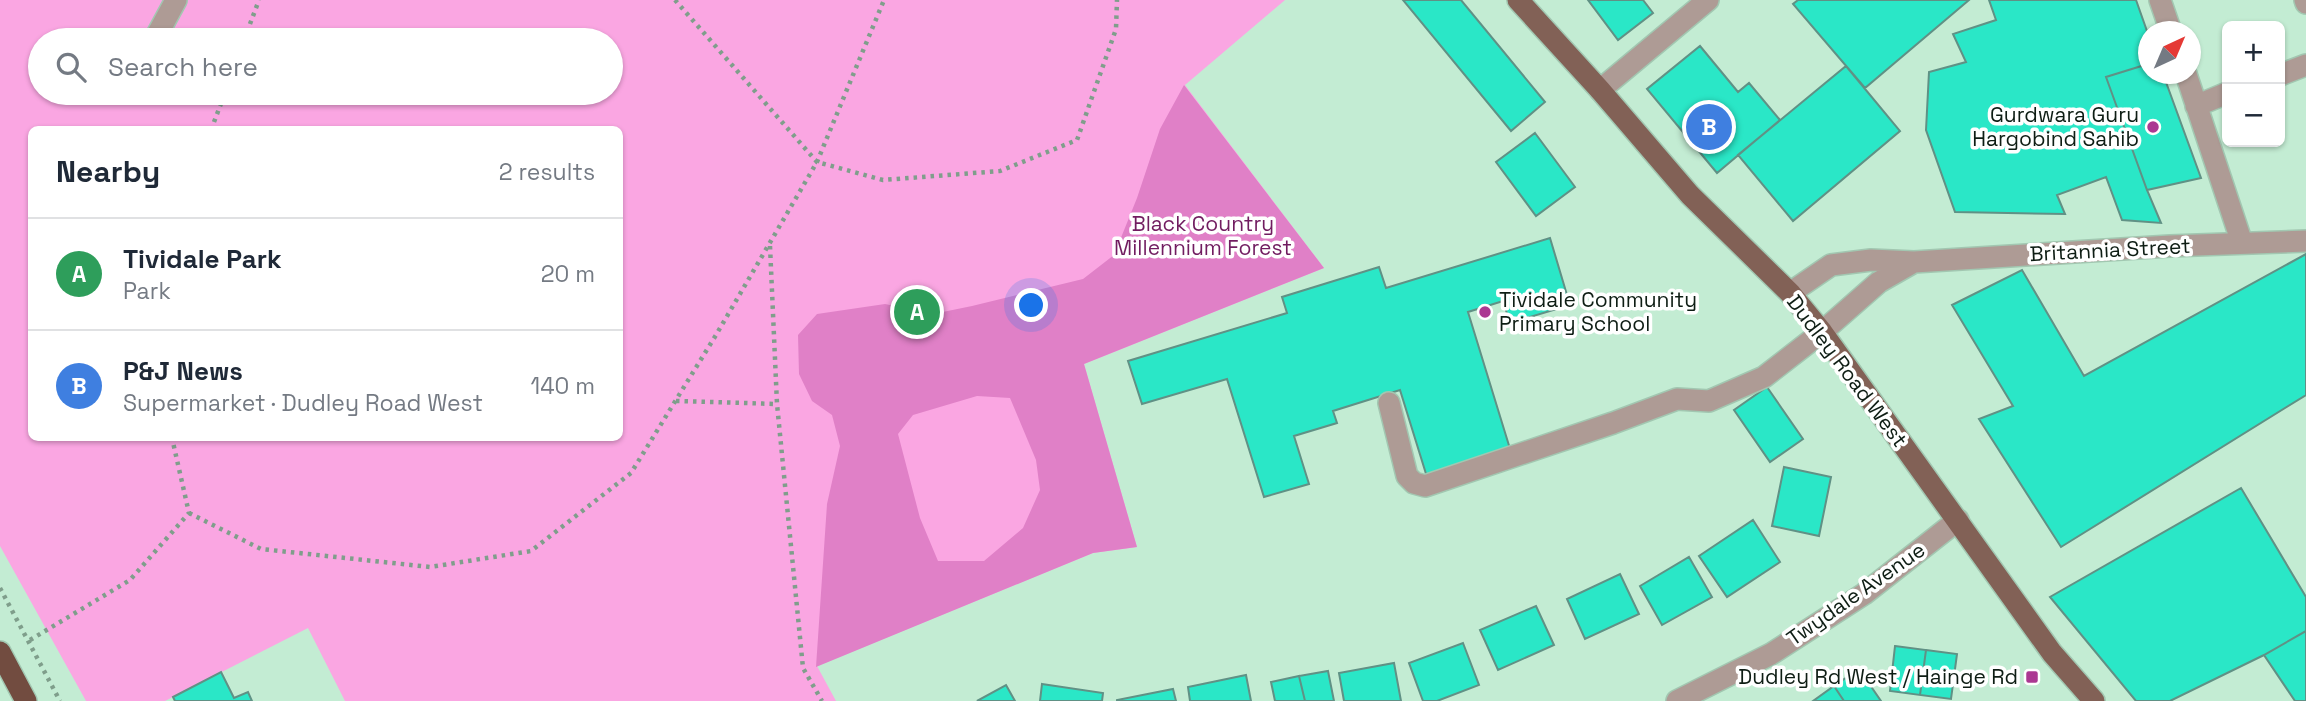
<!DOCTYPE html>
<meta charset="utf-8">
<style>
body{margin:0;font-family:"Space Grotesk",sans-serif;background:#f6f6f7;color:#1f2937}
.controls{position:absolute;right:21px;top:21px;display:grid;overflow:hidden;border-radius:10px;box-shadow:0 2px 5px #0004}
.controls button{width:63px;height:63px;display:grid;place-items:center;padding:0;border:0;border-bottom:2px solid #e0e1e3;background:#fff;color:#1f2937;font:35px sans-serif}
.compass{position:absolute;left:2138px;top:21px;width:63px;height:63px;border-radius:50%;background:#fff;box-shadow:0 2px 5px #0004;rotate:44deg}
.you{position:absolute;left:1032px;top:306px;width:24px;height:24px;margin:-18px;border:5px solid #fff;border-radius:50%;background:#1a73e8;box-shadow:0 0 0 10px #1a73e833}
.badge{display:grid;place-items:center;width:46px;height:46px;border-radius:50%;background:#7c3aed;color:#fff;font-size:23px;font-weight:700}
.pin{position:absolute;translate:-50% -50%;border:4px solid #fff;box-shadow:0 2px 7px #0006}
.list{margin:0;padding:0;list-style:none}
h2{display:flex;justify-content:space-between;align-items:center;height:91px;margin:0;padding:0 28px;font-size:30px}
h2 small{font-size:23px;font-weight:400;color:#747a83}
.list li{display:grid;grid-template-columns:46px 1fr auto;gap:21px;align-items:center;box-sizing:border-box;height:112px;padding:0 28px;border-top:2px solid #e0e1e3}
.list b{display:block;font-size:26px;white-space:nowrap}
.list p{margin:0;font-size:23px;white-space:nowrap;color:#747a83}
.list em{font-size:23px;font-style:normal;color:#747a83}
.icon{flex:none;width:38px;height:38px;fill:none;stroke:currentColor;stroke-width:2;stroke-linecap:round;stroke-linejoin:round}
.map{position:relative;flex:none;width:2306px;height:701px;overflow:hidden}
.search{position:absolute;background:#fff;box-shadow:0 2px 5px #0004;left:28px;top:28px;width:595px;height:77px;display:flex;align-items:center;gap:18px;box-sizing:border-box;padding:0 24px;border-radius:38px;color:#747a83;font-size:26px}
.panel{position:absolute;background:#fff;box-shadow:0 2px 5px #0004;left:28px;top:126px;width:595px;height:315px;border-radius:10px}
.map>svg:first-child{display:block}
.green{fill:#faa6e2;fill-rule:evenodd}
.forest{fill:#e080c7;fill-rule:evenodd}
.building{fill:#2ae7c7;stroke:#609185;stroke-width:2}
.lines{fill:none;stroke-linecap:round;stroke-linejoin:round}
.minor-casing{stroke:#a2c7b1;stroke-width:24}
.major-casing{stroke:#a2c7b1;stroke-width:24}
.highway-casing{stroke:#a2c7b1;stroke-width:24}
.path{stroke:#7f9e8b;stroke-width:4.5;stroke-dasharray:3.5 5;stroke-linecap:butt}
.minor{stroke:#ae9b95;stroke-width:21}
.major{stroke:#826156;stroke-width:21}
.highway{stroke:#724c40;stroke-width:21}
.poi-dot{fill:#ab3892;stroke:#fff;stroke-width:2.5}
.labels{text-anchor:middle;stroke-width:7;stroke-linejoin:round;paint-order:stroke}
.poi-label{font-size:21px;fill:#0e1d14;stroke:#fff;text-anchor:end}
.park-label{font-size:21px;fill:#711c60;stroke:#fff}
.street-label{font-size:21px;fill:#0e1d14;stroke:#fff}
</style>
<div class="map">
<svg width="2306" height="701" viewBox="0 0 2306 701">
<rect width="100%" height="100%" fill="#c3ecd3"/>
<!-- green -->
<path class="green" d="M 0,0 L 1285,0 L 1185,85 L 1324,268 L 1084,364 L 1137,547 L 1093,553 L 817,666 L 836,701 L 345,701 L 308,628 L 165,701 L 86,701 L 0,546 ZM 40,40 L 611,40 L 611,93 L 40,93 ZM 32,130 L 620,130 L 620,438 L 32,438 Z"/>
<!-- forest -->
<path class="forest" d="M 1184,85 L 1324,268 L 1084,364 L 1137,547 L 1093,553 L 816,667 L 827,504 L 840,446 L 832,415 L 812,401 L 799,374 L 798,335 L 817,314 L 885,304 L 933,314 L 972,306 L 1083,279 L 1114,255 L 1137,198 L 1160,129 ZM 977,396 L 1010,398 L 1036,460 L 1040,490 L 1023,528 L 984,561 L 938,561 L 920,518 L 898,434 L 913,415 Z"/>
<!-- building -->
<path class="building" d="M 1403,0 L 1461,0 L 1545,102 L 1511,131 Z
M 1588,0 L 1643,0 L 1653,13 L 1618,40 Z
M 1798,0 L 1969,0 L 1865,88 L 1793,4 Z
M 1989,0 L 2136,0 L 2148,34 L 2148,64 L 2106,77 L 2147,190 L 2161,223 L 2122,220 L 2106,177 L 2057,195 L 2065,214 L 1955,212 L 1926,130 L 1929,72 L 1966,62 L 1953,34 L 1996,20 Z
M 1700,46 L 1738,92 L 1749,83 L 1780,120 L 1717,173 L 1647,89 Z
M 2148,64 L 2148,74 L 2163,74 L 2201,178 L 2147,190 L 2106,77 Z
M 1846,66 L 1900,131 L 1793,221 L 1738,155 Z
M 1535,133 L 1575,187 L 1536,216 L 1496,162 Z
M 1550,238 L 1570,305 L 1510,323 L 1503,301 L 1468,312 L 1511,452 L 1427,477 L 1400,390 L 1333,411 L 1337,423 L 1294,436 L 1309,484 L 1264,497 L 1227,379 L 1142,404 L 1128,361 L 1287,313 L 1282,297 L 1379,267 L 1386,288 Z
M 2306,254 L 2306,395 L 2061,547 L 1979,419 L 2013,406 L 1952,305 L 2022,270 L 2084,376 Z
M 1767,387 L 1803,439 L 1770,462 L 1734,410 Z
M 1784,467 L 1831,477 L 1819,536 L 1772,526 Z
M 2241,488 L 2306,597 L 2306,631 L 2264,655 L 2170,701 L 2136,701 L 2050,597 Z
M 1753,520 L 1780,562 L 1727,597 L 1699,556 Z
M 1689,557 L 1712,597 L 1662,625 L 1640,586 Z
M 1620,574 L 1639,614 L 1585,639 L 1567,599 Z
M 1536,606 L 1554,645 L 1498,670 L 1480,630 Z
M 2306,631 L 2306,701 L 2295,701 L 2264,655 Z
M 1463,643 L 1479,685 L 1437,701 L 1423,701 L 1409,663 Z
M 1895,646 L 1926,650 L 1920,695 L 1890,691 Z
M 1926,650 L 1957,654 L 1951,699 L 1920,695 Z
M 1394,663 L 1401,701 L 1344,701 L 1339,673 Z
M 1859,669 L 1881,701 L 1844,701 L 1834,686 Z
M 1328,671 L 1334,701 L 1305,701 L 1299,676 Z
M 221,672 L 234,698 L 248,692 L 252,701 L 175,701 L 173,697 Z
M 1246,675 L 1251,701 L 1190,701 L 1188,687 Z
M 1299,676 L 1305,701 L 1275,701 L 1271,682 Z
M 1042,684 L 1103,693 L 1102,701 L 1040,701 Z
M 1006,685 L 1015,701 L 977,701 Z
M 1834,686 L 1844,701 L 1813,701 Z
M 1173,689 L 1176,701 L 1117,701 L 1117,700 Z"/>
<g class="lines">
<!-- minor casing -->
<g class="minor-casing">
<path id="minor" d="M 2160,0 L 2171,32
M 2305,0 L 2306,3
M 157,35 L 176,0
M 2186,74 L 2242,243
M 2280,75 L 2306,65
M 1600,90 L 1708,0
M 2196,106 L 2227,93
M 1790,293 L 1831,265 L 1871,260 L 1914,262 L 2170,246 L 2306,241
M 1389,403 L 1407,476 L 1414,483 L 1425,486 L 1613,423 L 1677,399 L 1709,401 L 1764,377 L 1822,332 L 1879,282 L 1914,262
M 1677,701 L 1771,654 L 1864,594 L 1958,520"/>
</g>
<!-- major casing -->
<g class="major-casing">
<path id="major" d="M 1518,0 L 1600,90 L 1690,195 L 1790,293 L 1822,332 L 2052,653 L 2094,701"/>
</g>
<!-- highway casing -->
<g class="highway-casing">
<path id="highway" d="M 0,652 L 26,701"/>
</g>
<!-- path -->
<path class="path" d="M 675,0 L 817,162 L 883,180 L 1000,171 L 1077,140 L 1116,29 L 1117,0
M 244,40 L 259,0
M 211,130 L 225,93
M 770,246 L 777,404 L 803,668 L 822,701
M 676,401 L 777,404
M 189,513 L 261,549 L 430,567 L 531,551 L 631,473 L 716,335 L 817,162 L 884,0
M 0,588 L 60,701
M 30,640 L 130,580 L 189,513 L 172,438"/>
<!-- minor -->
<use href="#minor" class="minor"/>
<!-- major -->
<use href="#major" class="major"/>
<!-- highway -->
<use href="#highway" class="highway"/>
</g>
<!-- markers -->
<g class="poi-dot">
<circle cx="2153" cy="127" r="7"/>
<circle cx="1485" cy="312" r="7"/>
<rect x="2025" y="670" width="14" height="14" rx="3.5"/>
</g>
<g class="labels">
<!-- poi labels -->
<g class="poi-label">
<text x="2139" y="122">Gurdwara Guru<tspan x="2139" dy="24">Hargobind Sahib</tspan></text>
<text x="1499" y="307" text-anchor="start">Tividale Community<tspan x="1499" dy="24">Primary School</tspan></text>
<text x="2018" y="684">Dudley Rd West / Hainge Rd</text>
</g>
<!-- park labels -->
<g class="park-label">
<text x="1203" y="231">Black Country<tspan x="1203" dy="24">Millennium Forest</tspan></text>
</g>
<!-- street labels -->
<g class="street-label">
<text transform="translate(2110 250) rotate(-3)" y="7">Britannia Street</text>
<text transform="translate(1847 371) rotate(53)" y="7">Dudley Road West</text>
<text transform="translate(1856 594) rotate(-35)" y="7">Twydale Avenue</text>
</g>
</g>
</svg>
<div class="controls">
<button>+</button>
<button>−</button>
</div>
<svg class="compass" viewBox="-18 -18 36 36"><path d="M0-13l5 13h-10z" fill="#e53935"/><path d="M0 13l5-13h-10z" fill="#747a83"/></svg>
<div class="you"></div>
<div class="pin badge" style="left:917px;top:312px;background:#2e9e5b">A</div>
<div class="pin badge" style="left:1709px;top:127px;background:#3f7fe0">B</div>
<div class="search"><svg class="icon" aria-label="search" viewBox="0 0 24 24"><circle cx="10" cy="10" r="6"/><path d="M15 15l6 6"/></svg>Search here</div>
<section class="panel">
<h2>Nearby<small>2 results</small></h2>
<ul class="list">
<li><span class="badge" style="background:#2e9e5b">A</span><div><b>Tividale Park</b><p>Park</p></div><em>20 m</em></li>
<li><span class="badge" style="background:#3f7fe0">B</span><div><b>P&amp;J News</b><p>Supermarket · Dudley Road West</p></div><em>140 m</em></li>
</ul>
</section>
</div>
